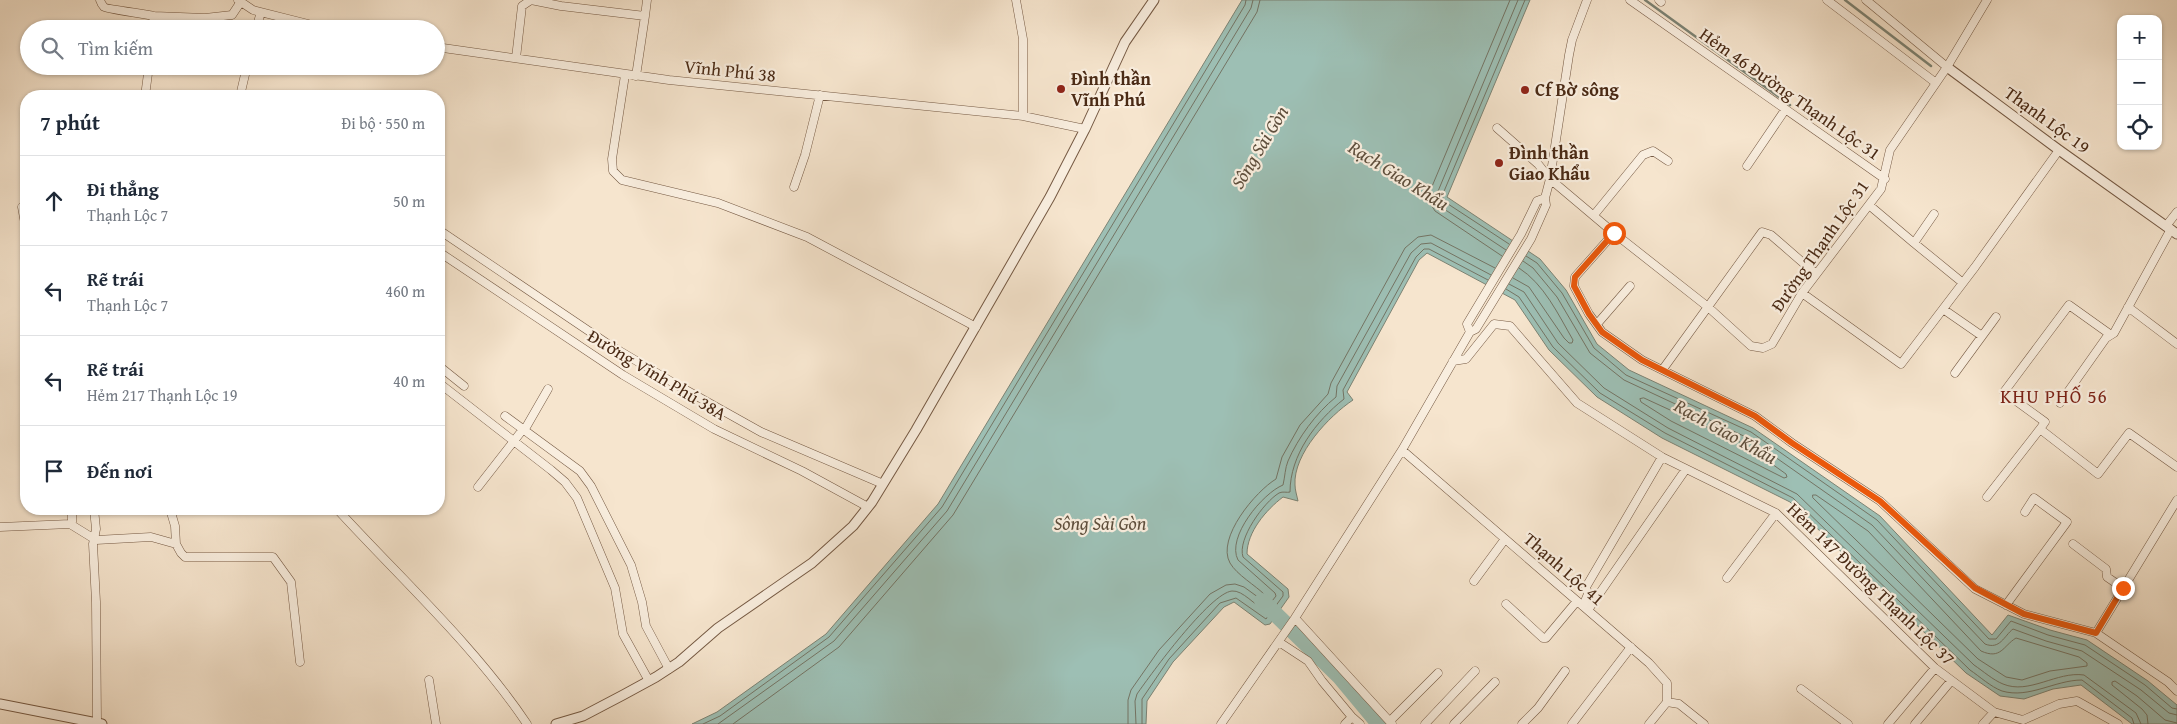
<!DOCTYPE html>
<html lang="vi">
<meta charset="utf-8">
<style>
body{margin:0;font-family:"Gentium Book Plus",serif;background:#f2f2f3;color:#1f2937}
.controls{position:absolute;right:15px;top:15px;display:grid;overflow:hidden;border-radius:10px;box-shadow:0 1px 4px #0004}
.controls button{width:45px;height:45px;display:grid;place-items:center;padding:0;border:0;border-bottom:1px solid #e0e1e3;background:#fff;color:#1f2937;font:25px sans-serif}
.stop{position:absolute;width:15px;height:15px;margin:-11px;border:4px solid #ea580c;border-radius:50%;background:#fff}
.stop.end{background:#ea580c;border-color:#fff;box-shadow:0 1px 5px #0008}
.list{margin:0;padding:0;list-style:none}
h2{display:flex;justify-content:space-between;align-items:center;height:65px;margin:0;padding:0 20px;font-size:21px}
h2 small{font-size:16px;font-weight:400;color:#747a83}
.list li{display:grid;grid-template-columns:32px 1fr auto;gap:15px;align-items:center;box-sizing:border-box;height:90px;padding:0 20px;border-top:1px solid #e0e1e3}
.list b{display:block;font-size:19px;white-space:nowrap}
.list p{margin:0;font-size:16px;white-space:nowrap;color:#747a83}
.list em{font-size:16px;font-style:normal;color:#747a83}
.icon{flex:none;width:28px;height:28px;fill:none;stroke:currentColor;stroke-width:2;stroke-linecap:round;stroke-linejoin:round}
.map{position:relative;flex:none;width:2177px;height:724px;overflow:hidden}
.search{position:absolute;background:#fff;box-shadow:0 1px 4px #0004;left:20px;top:20px;width:425px;height:55px;display:flex;align-items:center;gap:12px;box-sizing:border-box;padding:0 18px;border-radius:28px;color:#747a83;font-size:19px}
.panel{position:absolute;background:#fff;box-shadow:0 1px 4px #0004;left:20px;top:90px;width:425px;height:425px;border-radius:20px}
.map>svg:first-child{display:block}
.water{fill:#9dbfb4;stroke:#7c8374}
.pier{fill:#f6e5ce}
.lines{fill:none;stroke-linecap:round;stroke-linejoin:round}
.shore{stroke:#747464;stroke-width:1}
.stream{stroke:#7c8374;stroke-width:2.5}
.river{stroke:#9dbfb4;stroke-width:16}
.minor-casing{stroke:#755943;stroke-width:9}
.tertiary-casing{stroke:#755943;stroke-width:11}
.minor{stroke:#f9eedf;stroke-width:8}
.tertiary{stroke:#f9eedf;stroke-width:9}
.route{stroke:#ea580c;stroke-width:6}
.poi-dot{fill:#8f2418;stroke:#f9eedf;stroke-width:2}
.labels{text-anchor:middle;stroke-width:4.5;stroke-linejoin:round;paint-order:stroke}
.street-label{font-size:18px;fill:#4a2a15;stroke:#f9eedf}
.poi-label{font-size:18px;font-weight:bold;fill:#4a2a15;stroke:#f9eedf;text-anchor:start}
.water-label{font-size:19px;font-style:italic;fill:#5f4f3d;stroke:#f9eedf}
.neighbourhood-label{font-size:19px;letter-spacing:1px;fill:#7a1f14;stroke:#f9eedf}
</style>
<div class="map">
<svg width="2177" height="724" viewBox="0 0 2177 724">
<rect width="100%" height="100%" fill="#f6e5ce"/>
<filter id="stains"><feTurbulence type="fractalNoise" baseFrequency=".004" numOctaves="4"/><feColorMatrix values="0 0 0 0 .2 0 0 0 0 .09 0 0 0 0 .02 0 0 0 .5 -.17"/></filter>
<radialGradient id="worn" r=".72"><stop offset=".6" stop-color="#630" stop-opacity="0"/><stop offset="1" stop-color="#630" stop-opacity=".3"/></radialGradient>
<!-- water -->
<path class="water" d="M 1242,0 L 1530,0 L 1447,197 L 1540,259 L 1566,290 L 1597,344 L 1629,370 L 1753,428 L 1880,516 L 1992,635 L 2008,615 L 2050,630 L 2087,640 L 2148,681 L 2177,705 L 2177,724 L 2132,724 L 2081,685 L 2053,689 L 2024,699 L 2000,696 L 1966,673 L 1790,502 L 1662,438 L 1597,397 L 1549,350 L 1515,300 L 1427,253 L 1419,260 L 1347,392 L 1353,400 C 1329,416 1293,454 1295,485 C 1295,490 1297,496 1298,501 L 1283,497 C 1266,510 1247,532 1247,554 L 1288,589 L 1289,597 L 1270,624 L 1265,625 L 1234,602 L 1224,607 L 1173,662 L 1147,701 L 1146,724 L 692,724 L 717,712 L 826,634 L 938,504 Z"/>
<!-- pier -->
<path class="pier" d="M 1517,241 L 1526,247 L 1498,294 L 1488,289 Z"/>
<g class="lines">
<!-- shore -->
<path class="shore" d="M 1509,244 L 1445,202 L 1442,196 L 1525,0
M 1506,250 L 1441,207 L 1436,196 L 1518,0
M 1502,256 L 1435,211 L 1430,203 L 1428,196 L 1510,0
M 1526,256 L 1537,263 L 1562,293 L 1594,348 L 1626,375 L 1751,432 L 1877,520 L 1989,639 L 1996,639 L 2011,621 L 2048,635 L 2085,645 L 2145,685 L 2172,708 L 2177,709
M 1523,261 L 1533,268 L 1557,297 L 1590,353 L 1624,380 L 1748,438 L 1872,525 L 1985,644 C 2000,650 2004,636 2013,629 L 2046,641 L 2082,651 L 2141,690 L 2169,713 L 2177,715
M 1513,278 L 1529,287 L 1564,338 L 1569,343 L 1572,343 L 1573,340 C 1558,314 1544,284 1519,268
M 1509,284 L 1524,292 L 1558,343 L 1604,388 L 1668,428 L 1797,494 L 1974,665 C 1983,671 1993,680 2003,684 C 2029,695 2057,671 2084,675 L 2136,713 L 2141,724
M 1506,289 L 1519,297 L 1553,347 L 1600,393 L 1665,433 L 1793,498 L 1970,670 C 1979,676 1991,687 2002,691 C 2029,699 2055,680 2082,680 L 2132,718 L 2134,724
M 1644,398 L 1744,444 L 1786,474 L 1787,477 L 1784,478 L 1671,421 L 1641,402 L 1640,399 Z
M 1813,495 L 1816,495 L 1868,531 L 1981,651 C 2001,660 2003,646 2016,638 L 2079,657 L 2087,663 L 2087,666 L 2050,671 L 2022,680 L 2006,677 L 1978,659 L 1813,498 Z
M 703,724 L 720,716 L 829,637 L 942,507 L 1245,5 L 1246,0
M 718,724 L 834,641 L 947,511 L 1251,8 L 1253,0
M 733,724 L 839,647 L 953,515 L 1257,12 L 1260,0
M 1128,724 L 1128,700 L 1131,690 L 1159,650 L 1210,594 L 1226,585 L 1235,584 L 1244,587 L 1262,600 L 1266,598 L 1265,595 C 1255,585 1237,575 1230,563 C 1216,538 1256,491 1276,479 L 1282,457 L 1300,425 L 1328,394 L 1331,383 L 1405,248 L 1418,237 L 1431,235 L 1495,268
M 1136,724 L 1135,701 L 1137,694 C 1151,674 1210,593 1232,591 C 1243,590 1255,606 1265,610 L 1276,596 L 1275,593 L 1238,560 C 1226,537 1263,493 1283,485 C 1285,477 1285,468 1288,461 C 1298,438 1316,413 1336,397 L 1337,386 L 1411,253 L 1421,244 L 1431,243 L 1491,275
M 1142,724 L 1142,699 L 1169,659 L 1220,603 L 1236,598 L 1266,619 L 1283,596 L 1283,592 L 1243,557 C 1237,539 1264,502 1279,493 C 1283,491 1287,493 1290,492 C 1290,455 1316,421 1344,399 L 1343,390 L 1416,257 L 1424,249 L 1429,249 L 1488,280
M 2148,724 L 2147,715 L 2142,709 L 2112,685 L 2112,682 L 2115,681 L 2137,696 L 2165,720 L 2177,723"/>
<!-- stream -->
<path class="stream" d="M 1645,0 L 1790,105
M 1845,0 L 1931,66"/>
<!-- river -->
<path class="river" d="M 1262,601 L 1339,676 L 1379,724"/>
<!-- minor casing -->
<g class="minor-casing">
<path id="minor" d="M 100,0 C 101,3 102,5 104,7 C 106,9 146,14 154,16
M 238,0 L 253,10 L 328,29
M 1016,0 L 1023,39 L 1023,116
M 1630,0 L 1885,179
M 1659,0 L 1661,2
M 1827,0 L 1936,83
M 1866,0 L 1947,67
M 152,29 L 154,16 L 205,18 L 232,15 L 240,3
M 256,29 L 261,12
M 436,47 L 669,80 L 1023,116 L 1085,129
M 516,58 L 522,6 L 531,0 L 561,6 L 645,16 L 647,0
M 377,67 L 377,66
M 625,75 L 612,159 L 613,171 L 622,180 L 718,203 L 807,237 L 976,327
M 636,76 L 645,16
M 145,96 L 149,66
M 240,96 L 247,66
M 1497,128 L 1538,164 L 1550,179 L 1614,233 L 1708,307 L 1751,346 L 1763,348 L 1772,344 L 1802,293 L 1881,189 L 1890,150 L 1947,67 L 1987,0
M 1747,166 L 1785,110
M 794,187 L 805,155 L 820,95
M 1869,205 L 1914,243 L 1934,214
M 22,207 L 26,229
M 1594,215 L 1643,155 L 1653,151 L 1668,161
M 2166,226 L 2177,212
M 439,230 L 608,344 L 677,385 L 761,432 L 883,484
M 1614,233 L 1575,277 L 1574,286 L 1589,314 L 1602,332 L 1642,360 L 1755,416 L 1792,443 L 1880,501 L 1975,589 L 2024,614 L 2096,633 L 2168,682 L 2177,691
M 1914,243 L 1963,283
M 439,252 L 623,375 L 714,429 L 802,471 L 868,507
M 1802,293 L 1901,364 L 1975,267 L 2059,150
M 2128,307 L 2177,344
M 1943,309 L 1982,336
M 1597,324 L 1630,286
M 1470,332 L 1467,324 L 1521,234 L 1537,201 L 1545,198
M 2111,335 L 2069,305 L 2004,392 L 2045,422 L 2040,429 L 2098,474 L 2129,433 L 2177,467
M 1453,361 L 1466,359 L 1494,324 L 1510,326 L 1577,403 L 1662,457 L 1776,513 L 1935,668 L 1994,712 L 2023,720 L 2059,704 L 2077,701 L 2118,724
M 439,366 L 464,386
M 1663,369 L 1762,232 L 1771,235 L 1816,274
M 1955,373 L 1996,317
M 439,383 L 551,470 L 565,482 L 577,498 L 615,588 L 623,634 L 649,681
M 2060,403 L 2106,338 L 2114,333 L 2171,229
M 505,416 L 580,471 L 591,486 L 631,565 L 642,602 L 646,626 L 669,669
M 525,429 L 548,389
M 1402,450 L 1649,663 L 1667,683 L 1667,702 L 1649,724
M 478,487 L 524,428
M 1987,497 L 2040,429
M 94,509 L 96,529 L 93,544 L 96,602 L 97,723
M 337,509 C 401,579 474,645 527,724
M 70,524 L 96,540 L 151,537 L 176,544 L 175,526 L 170,509
M 0,527 L 70,524 L 72,522 L 72,509
M 176,544 L 181,553 L 185,557 L 273,557 L 291,582 L 300,662
M 2073,544 L 2106,569 L 2107,577 L 2123,588
M 1727,578 L 1776,513
M 1474,581 L 1505,539
M 1506,604 L 1543,638 L 1546,638 L 1577,601
M 2006,605 L 2067,522 L 2034,498 L 2025,512
M 1583,606 L 1588,594 L 1586,587 L 1662,457
M 1588,610 L 1686,469
M 1295,618 L 1392,724
M 2096,633 L 2177,500
M 1279,642 L 1308,661 L 1322,681 L 1352,717 L 1345,724
M 429,680 L 436,724
M 1801,689 L 1848,724
M 1667,702 L 1679,704 L 1704,724
M 1352,717 L 1360,724
M 1390,721 L 1438,673
M 1221,724 L 1295,618 L 1402,450 L 1470,332 L 1476,329 L 1531,239 L 1546,205 L 1545,198 L 1550,179 L 1569,55 L 1572,40 L 1587,0
M 1425,724 L 1475,671
M 1454,724 L 1495,682
M 1522,724 L 1538,708 L 1565,671
M 1572,724 L 1631,647
M 1888,724 L 1935,668
M 1915,724 L 1951,681
M 1983,724 L 1994,712"/>
</g>
<!-- tertiary casing -->
<g class="tertiary-casing">
<path id="tertiary" d="M 1947,67 L 2059,150 L 2177,234
M 0,704 L 102,724
M 556,724 L 583,716 L 623,695 L 656,677 L 679,662 L 718,628 L 812,563 L 853,526 L 872,502 L 916,430 L 1050,197 L 1085,129 L 1125,42 L 1154,0"/>
</g>
<!-- minor -->
<use href="#minor" class="minor"/>
<!-- tertiary -->
<use href="#tertiary" class="tertiary"/>
</g>
<g class="lines">
<!-- route -->
<path class="route" d="M 1614,233 L 1575,277 L 1574,286 L 1589,314 L 1602,332 L 1642,360 L 1755,416 L 1792,443 L 1880,501 L 1975,588 L 2024,614 L 2096,633 L 2123,588"/>
</g>
<!-- markers -->
<g class="poi-dot">
<circle cx="1061" cy="89" r="5"/>
<circle cx="1525" cy="90" r="5"/>
<circle cx="1499" cy="163" r="5"/>
</g>
<g class="labels">
<!-- street labels -->
<g class="street-label">
<text transform="translate(730 71) rotate(6)" y="6">Vĩnh Phú 38</text>
<text transform="translate(1790 94) rotate(35)" y="6">Hẻm 46 Đường Thạnh Lộc 31</text>
<text transform="translate(2047 120) rotate(36)" y="6">Thạnh Lộc 19</text>
<text transform="translate(1820 246) rotate(-55)" y="6">Đường Thạnh Lộc 31</text>
<text transform="translate(657 375) rotate(31)" y="6">Đường Vĩnh Phú 38A</text>
<text transform="translate(1564 569) rotate(41)" y="6">Thạnh Lộc 41</text>
<text transform="translate(1871 584) rotate(44)" y="6">Hẻm 147 Đường Thạnh Lộc 37</text>
</g>
<!-- poi labels -->
<g class="poi-label">
<text x="1071" y="85">Đình thần<tspan x="1071" dy="21">Vĩnh Phú</tspan></text>
<text x="1535" y="96">Cf Bờ sông</text>
<text x="1509" y="159">Đình thần<tspan x="1509" dy="21">Giao Khẩu</tspan></text>
</g>
<!-- water labels -->
<g class="water-label">
<text transform="translate(1259 147) rotate(-59)" y="7">Sông Sài Gòn</text>
<text transform="translate(1399 175) rotate(32)" y="7">Rạch Giao Khẩu</text>
<text transform="translate(1726 431) rotate(29)" y="7">Rạch Giao Khẩu</text>
<text x="1100" y="530">Sông Sài Gòn</text>
</g>
<!-- neighbourhood labels -->
<g class="neighbourhood-label">
<text x="2054" y="403">KHU PHỐ 56</text>
</g>
</g>
<rect width="100%" height="100%" filter="url(#stains)"/>
<rect width="100%" height="100%" fill="url(#worn)"/>
</svg>
<div class="controls">
<button>+</button>
<button>−</button>
<button><svg class="icon" aria-label="locate" viewBox="0 0 24 24"><circle cx="12" cy="12" r="6"/><path d="M12 2v4M12 18v4M2 12h4M18 12h4"/></svg></button>
</div>
<div class="stop" style="left:1614px;top:233px"></div>
<div class="stop end" style="left:2123px;top:588px"></div>
<div class="search"><svg class="icon" aria-label="search" viewBox="0 0 24 24"><circle cx="10" cy="10" r="6"/><path d="M15 15l6 6"/></svg>Tìm kiếm</div>
<section class="panel">
<h2>7 phút<small>Đi bộ · 550 m</small></h2>
<ul class="list">
<li><svg class="icon" aria-label="ahead" viewBox="0 0 24 24"><path d="M12 20V5M6 11l6-6 6 6"/></svg><div><b>Đi thẳng</b><p>Thạnh Lộc 7</p></div><em>50 m</em></li>
<li><svg class="icon" aria-label="left" viewBox="0 0 24 24"><path d="M17 20v-9H6M10 6l-5 5 5 5"/></svg><div><b>Rẽ trái</b><p>Thạnh Lộc 7</p></div><em>460 m</em></li>
<li><svg class="icon" aria-label="left" viewBox="0 0 24 24"><path d="M17 20v-9H6M10 6l-5 5 5 5"/></svg><div><b>Rẽ trái</b><p>Hẻm 217 Thạnh Lộc 19</p></div><em>40 m</em></li>
<li><svg class="icon" aria-label="arrive" viewBox="0 0 24 24"><path d="M6 21V4h12l-3 4 3 4H6"/></svg><div><b>Đến nơi</b></div></li>
</ul>
</section>
</div>
